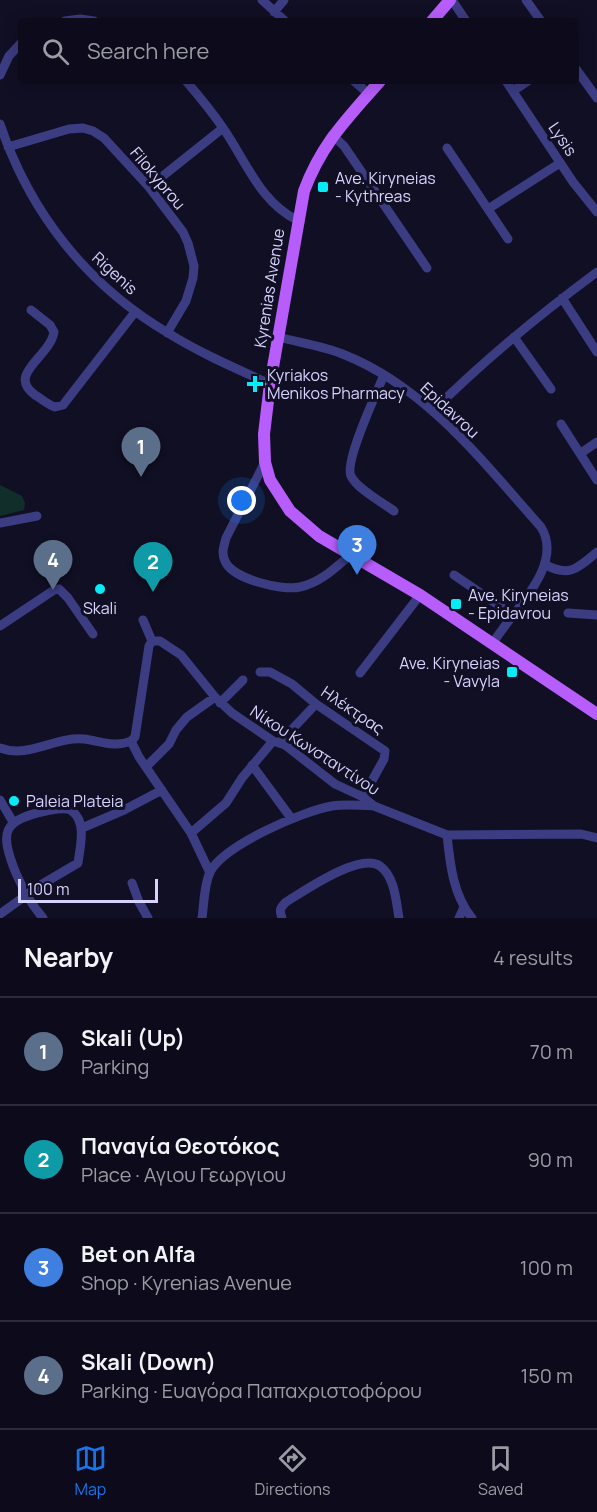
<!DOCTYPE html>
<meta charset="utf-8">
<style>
body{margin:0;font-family:Manrope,sans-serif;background:#1b1928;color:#f1f3f6}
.scale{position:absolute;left:18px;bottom:15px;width:140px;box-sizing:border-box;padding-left:6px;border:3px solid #d6d3fe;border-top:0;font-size:16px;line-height:21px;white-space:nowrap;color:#d6d3fe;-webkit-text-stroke:4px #110f24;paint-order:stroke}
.you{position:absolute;left:242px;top:501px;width:21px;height:21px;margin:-15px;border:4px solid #fff;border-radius:50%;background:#1a73e8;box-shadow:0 0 0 9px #1a73e833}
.badge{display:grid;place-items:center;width:39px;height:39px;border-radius:50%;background:#1a73e8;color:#fff;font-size:20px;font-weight:700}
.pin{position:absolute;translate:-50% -50px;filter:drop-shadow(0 2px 3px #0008)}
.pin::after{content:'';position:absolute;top:32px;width:21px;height:18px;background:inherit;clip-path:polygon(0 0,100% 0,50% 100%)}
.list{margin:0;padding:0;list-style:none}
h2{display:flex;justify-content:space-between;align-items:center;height:78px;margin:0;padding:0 24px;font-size:26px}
h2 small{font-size:20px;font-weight:400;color:#9a9ba3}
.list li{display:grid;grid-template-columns:39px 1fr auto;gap:18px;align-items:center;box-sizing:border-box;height:108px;padding:0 24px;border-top:2px solid #2d2b3a}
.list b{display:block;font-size:22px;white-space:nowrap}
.list p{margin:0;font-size:20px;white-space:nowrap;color:#9a9ba3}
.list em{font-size:20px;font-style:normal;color:#9a9ba3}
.icon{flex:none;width:33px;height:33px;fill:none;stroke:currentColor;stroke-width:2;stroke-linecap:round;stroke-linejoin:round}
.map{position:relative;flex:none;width:597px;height:918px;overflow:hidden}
.search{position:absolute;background:#0d0b1b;box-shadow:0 3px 15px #0003;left:18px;right:18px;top:18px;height:66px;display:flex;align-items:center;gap:15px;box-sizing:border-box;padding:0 21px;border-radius:6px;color:#9a9ba3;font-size:22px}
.sheet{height:510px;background:#0d0b1b}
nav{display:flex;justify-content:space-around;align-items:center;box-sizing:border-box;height:84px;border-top:2px solid #2d2b3a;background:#0d0b1b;font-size:16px;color:#9a9ba3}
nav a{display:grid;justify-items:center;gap:3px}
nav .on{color:#1a73e8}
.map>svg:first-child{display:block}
.green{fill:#122e2b}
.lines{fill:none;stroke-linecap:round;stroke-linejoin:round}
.minor{stroke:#3b3c82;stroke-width:9}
.major{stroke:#b75dfb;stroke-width:12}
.poi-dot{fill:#07ebf6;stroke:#110f24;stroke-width:2}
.labels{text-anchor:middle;stroke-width:6;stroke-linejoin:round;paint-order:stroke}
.street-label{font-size:16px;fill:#d6d3fe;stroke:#110f24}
.poi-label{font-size:16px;fill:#d6d3fe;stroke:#110f24;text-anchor:start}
</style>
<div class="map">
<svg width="597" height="918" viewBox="0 0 597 918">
<rect width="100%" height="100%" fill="#110f24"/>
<!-- green -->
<path class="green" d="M 0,485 L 22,496 L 25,503 L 24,510 L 0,516 Z"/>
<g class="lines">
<!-- minor -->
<path class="minor" d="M 262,0 L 285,21
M 452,0 L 466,21
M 526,0 L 541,21
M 274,12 L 284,0
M 65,21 L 80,19 L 94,21
M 576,69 L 597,98
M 0,75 L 9,56 L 21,43
M 186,81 C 199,96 212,112 223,128 C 246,161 260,202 297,220
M 354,81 L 369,94
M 506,81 L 573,182 L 597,212
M 513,91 L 528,81
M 0,124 C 30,213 87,285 168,333 C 200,353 235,368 270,384
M 332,135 L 344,146 L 427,268
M 8,147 L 69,129 L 83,128 L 93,131 L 104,138 L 149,187 L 183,232 L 188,243 L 194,266 L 193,278 L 186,301 L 167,333
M 447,148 L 508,239
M 149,187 L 223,128
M 488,209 L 560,163
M 562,298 L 597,352
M 31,310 L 50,325 L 54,332 C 50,357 6,374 35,395 C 42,399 48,405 55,407 L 63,405 L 135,312
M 278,337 C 301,343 324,346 345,355 C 427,388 484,463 541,527 C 565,566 512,611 493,643
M 514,337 L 551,389
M 384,375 C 377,392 344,462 351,476 C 356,488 383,503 394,511
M 433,411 C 484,360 539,315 597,272
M 561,424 L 597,480
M 581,453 L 597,442
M 265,462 L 226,538 C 224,546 221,553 225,561 C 232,579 282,591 300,587 C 320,583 335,568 350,555
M 0,523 L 37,516
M 546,565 C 570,578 579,567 597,552
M 454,575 L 513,615
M 568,613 L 597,615
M 143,620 L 152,641
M 0,626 L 54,590 L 59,589 L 68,598 L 93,634
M 152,641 L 160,641 L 181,655 L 215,697 L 232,713 L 273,741 L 285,745 L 335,784 L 363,797 L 374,806 L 447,835 L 581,834 L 597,838
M 260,672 L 270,672 L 292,684 L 316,704 L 385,751 L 384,759 L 363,797
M 360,673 L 420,595
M 220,703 L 243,680
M 131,741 L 139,757 L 191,833 L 210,873
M 131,741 L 135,737 L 149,646 L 152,641
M 280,742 L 316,704
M 0,748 C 28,759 56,736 84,739 C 100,741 115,748 131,741
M 252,765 L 291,818
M 146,767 L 169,744 L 176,730 L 187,717 L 215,697
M 0,800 L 13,822
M 82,828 L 124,810 L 162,790
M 191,833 L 226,803 L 242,778 L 273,741
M 447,835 C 450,864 453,895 472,918
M 132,883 L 139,902 L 148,918
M 0,914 L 39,886 L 78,863 C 80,847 87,822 72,811 C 66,806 53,810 46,811 C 2,820 0,832 15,871 C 23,889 30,903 43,918
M 202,918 C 204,904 204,885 210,872 C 224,845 303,811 332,806 C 346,804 359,805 374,806
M 282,918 C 279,910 280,908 286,902 C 304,891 360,852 380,866 C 395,877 396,901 399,918
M 459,918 L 464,907"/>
<!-- major -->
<path class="major" d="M 432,21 L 450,0
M 380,81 C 347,119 322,143 304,191 L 270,384 L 264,434 L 265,462 L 270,480 L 290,511 L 319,536 L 420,595 L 597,714"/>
</g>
<!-- markers -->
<g class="poi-dot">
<rect x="317" y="181" width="12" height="12" rx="3"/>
<path d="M252 375h6v6h6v6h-6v6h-6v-6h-6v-6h6z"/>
<circle cx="100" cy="589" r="6"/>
<rect x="450" y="598" width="12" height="12" rx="3"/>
<rect x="506" y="666" width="12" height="12" rx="3"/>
<circle cx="14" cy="801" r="6"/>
</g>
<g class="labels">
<!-- street labels -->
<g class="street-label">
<text transform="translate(563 139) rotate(56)" y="6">Lysis</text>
<text transform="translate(158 178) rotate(50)" y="6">Filokyprou</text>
<text transform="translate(115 273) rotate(42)" y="6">Rigenis</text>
<text transform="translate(269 288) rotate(-81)" y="6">Kyrenias Avenue</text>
<text transform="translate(450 410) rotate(43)" y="6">Epidavrou</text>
<text transform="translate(353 710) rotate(34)" y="6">Ηλέκτρας</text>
<text transform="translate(315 750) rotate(33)" y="6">Νίκου Κωνσταντίνου</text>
</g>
<!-- poi labels -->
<g class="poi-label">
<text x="335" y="184">Ave. Kiryneias<tspan x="335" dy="18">- Kythreas</tspan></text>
<text x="267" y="381">Kyriakos<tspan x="267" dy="18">Menikos Pharmacy</tspan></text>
<text x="468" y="601">Ave. Kiryneias<tspan x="468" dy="18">- Epidavrou</tspan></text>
<text x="100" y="614" text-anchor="middle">Skali</text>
<text x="500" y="669" text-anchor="end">Ave. Kiryneias<tspan x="500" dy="18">- Vavyla</tspan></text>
<text x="26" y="807">Paleia Plateia</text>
</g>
</g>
</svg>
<div class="scale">100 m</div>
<div class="you"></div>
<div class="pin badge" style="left:141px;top:477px;background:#5c6f8a">1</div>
<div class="pin badge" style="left:153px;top:592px;background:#0f9aa8">2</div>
<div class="pin badge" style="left:357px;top:575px;background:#3f7fe0">3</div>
<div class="pin badge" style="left:53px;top:590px;background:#5c6f8a">4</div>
<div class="search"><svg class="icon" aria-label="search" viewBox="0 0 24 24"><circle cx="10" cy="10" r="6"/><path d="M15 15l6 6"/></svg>Search here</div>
</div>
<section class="sheet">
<h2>Nearby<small>4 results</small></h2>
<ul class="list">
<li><span class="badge" style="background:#5c6f8a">1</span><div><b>Skali (Up)</b><p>Parking</p></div><em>70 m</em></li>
<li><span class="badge" style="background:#0f9aa8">2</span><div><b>Παναγία Θεοτόκος</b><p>Place · Αγιου Γεωργιου</p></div><em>90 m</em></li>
<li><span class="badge" style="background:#3f7fe0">3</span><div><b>Bet on Alfa</b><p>Shop · Kyrenias Avenue</p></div><em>100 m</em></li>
<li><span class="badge" style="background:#5c6f8a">4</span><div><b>Skali (Down)</b><p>Parking · Ευαγόρα Παπαχριστοφόρου</p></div><em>150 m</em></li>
</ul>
</section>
<nav>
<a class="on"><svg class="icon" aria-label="map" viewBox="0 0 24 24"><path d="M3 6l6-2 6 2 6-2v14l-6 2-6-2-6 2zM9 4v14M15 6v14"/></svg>Map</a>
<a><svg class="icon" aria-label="directions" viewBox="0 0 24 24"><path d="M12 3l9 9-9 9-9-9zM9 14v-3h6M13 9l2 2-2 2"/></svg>Directions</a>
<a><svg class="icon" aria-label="saved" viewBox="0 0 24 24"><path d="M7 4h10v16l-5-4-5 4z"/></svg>Saved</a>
</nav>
